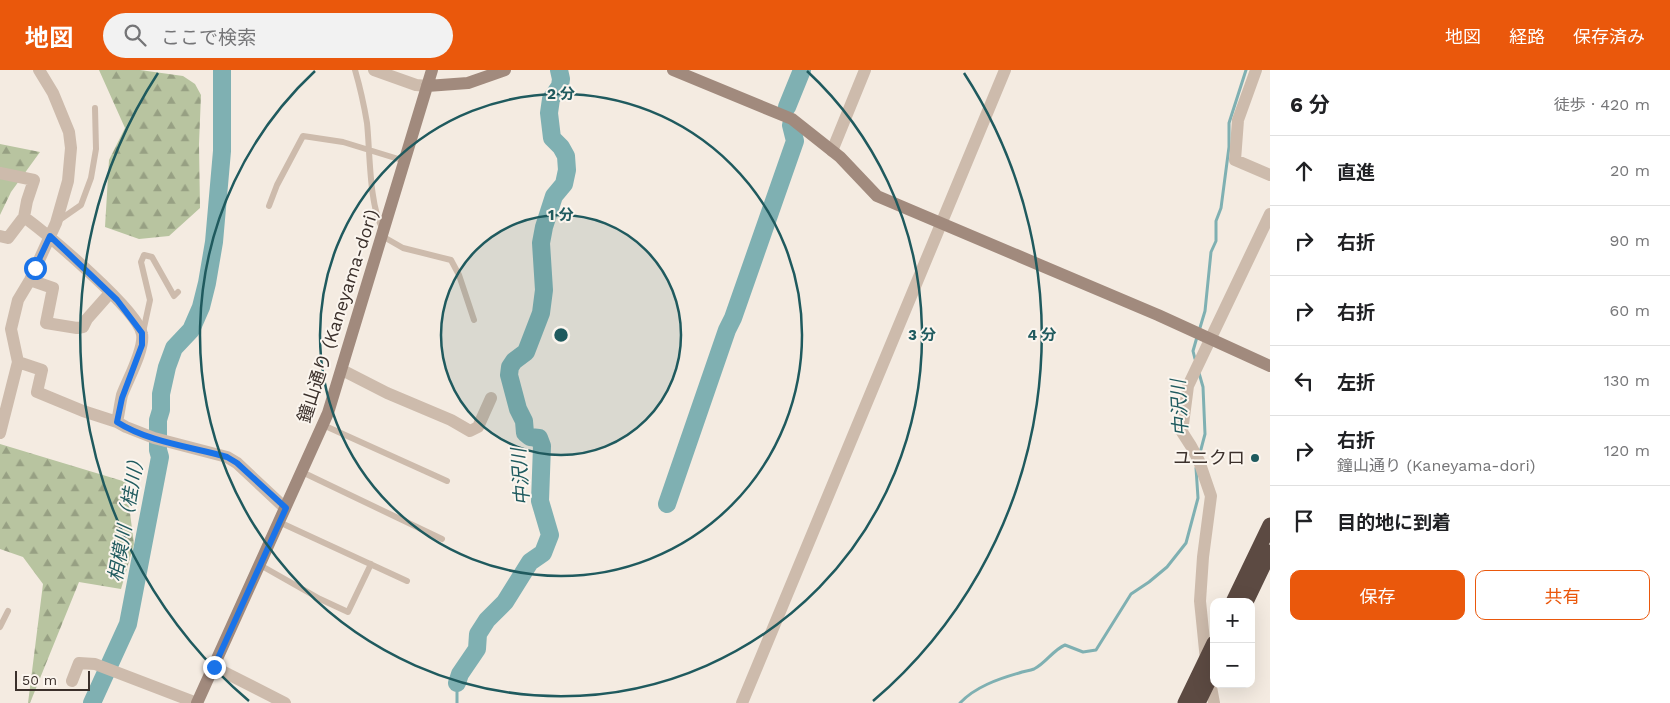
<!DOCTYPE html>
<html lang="ja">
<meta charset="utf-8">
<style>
body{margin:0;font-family:"Work Sans","Noto Sans JP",sans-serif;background:#f2f2f2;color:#202124}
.controls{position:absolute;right:15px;bottom:15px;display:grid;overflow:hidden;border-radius:10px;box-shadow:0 5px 20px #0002}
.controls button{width:45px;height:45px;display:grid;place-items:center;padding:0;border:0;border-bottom:1px solid #e0e0e0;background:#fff;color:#202124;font:25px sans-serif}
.scale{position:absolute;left:15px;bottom:12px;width:75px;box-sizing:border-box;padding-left:5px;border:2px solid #3b302b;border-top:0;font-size:14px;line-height:18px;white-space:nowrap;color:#3b302b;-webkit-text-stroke:4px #fbf5ee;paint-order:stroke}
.stop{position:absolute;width:15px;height:15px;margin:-11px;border:4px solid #1a73e8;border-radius:50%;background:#fff}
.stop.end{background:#1a73e8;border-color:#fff;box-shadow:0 1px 5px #0008}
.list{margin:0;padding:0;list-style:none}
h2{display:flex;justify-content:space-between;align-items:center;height:65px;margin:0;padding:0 20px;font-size:21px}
h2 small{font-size:16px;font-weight:400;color:#757577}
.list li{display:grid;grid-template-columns:32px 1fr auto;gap:15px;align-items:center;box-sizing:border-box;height:70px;padding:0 20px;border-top:1px solid #e0e0e0}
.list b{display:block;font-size:19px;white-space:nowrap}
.list p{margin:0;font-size:16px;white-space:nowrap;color:#757577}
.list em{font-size:16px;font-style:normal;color:#757577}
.actions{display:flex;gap:10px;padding:15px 20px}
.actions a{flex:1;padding:11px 0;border:1px solid #ea580c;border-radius:10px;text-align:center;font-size:18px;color:#ea580c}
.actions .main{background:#ea580c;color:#fff}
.icon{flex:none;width:28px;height:28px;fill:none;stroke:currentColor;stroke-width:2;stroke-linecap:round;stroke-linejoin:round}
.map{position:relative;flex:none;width:1270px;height:633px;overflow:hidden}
header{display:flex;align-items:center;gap:30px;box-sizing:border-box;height:70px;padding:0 25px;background:#ea580c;color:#fff}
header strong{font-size:24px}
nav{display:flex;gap:28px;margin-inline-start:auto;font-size:18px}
.search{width:350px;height:45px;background:#f2f2f2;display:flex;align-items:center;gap:12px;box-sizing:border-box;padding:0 18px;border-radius:28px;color:#757577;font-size:19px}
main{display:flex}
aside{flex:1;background:#fff}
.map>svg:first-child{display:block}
.forest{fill:url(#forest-firs)}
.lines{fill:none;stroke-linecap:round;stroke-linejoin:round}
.stream{stroke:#7fb0b2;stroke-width:3}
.river{stroke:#7fb0b2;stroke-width:18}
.lane{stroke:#cdbbac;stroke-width:6}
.street{stroke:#cdbbac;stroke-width:12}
.secondary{stroke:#a18a7d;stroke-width:12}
.highway{stroke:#5c4a42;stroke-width:15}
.route{stroke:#1a73e8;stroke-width:6}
.ring{fill:none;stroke:#1f5a5e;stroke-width:2.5}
.poi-dot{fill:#1f5a5e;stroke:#fbf5ee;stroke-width:2}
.labels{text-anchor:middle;stroke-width:4;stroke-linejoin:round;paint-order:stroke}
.street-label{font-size:18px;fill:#3b302b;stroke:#fbf5ee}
.poi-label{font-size:18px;fill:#3b302b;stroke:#fbf5ee;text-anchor:end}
.water-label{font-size:19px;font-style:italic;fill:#1f5a5e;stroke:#fbf5ee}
.centre{fill:#1f5a5e;stroke:#fbf5ee;stroke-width:2.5}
.ring-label{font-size:15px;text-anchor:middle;font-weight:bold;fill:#1f5a5e;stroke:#fbf5ee;stroke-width:4;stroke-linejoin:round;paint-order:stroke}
</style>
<header>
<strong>地図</strong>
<div class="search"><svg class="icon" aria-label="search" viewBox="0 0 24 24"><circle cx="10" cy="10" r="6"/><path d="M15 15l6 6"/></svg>ここで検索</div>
<nav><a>地図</a><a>経路</a><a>保存済み</a></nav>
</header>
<main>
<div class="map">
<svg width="1270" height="633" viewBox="0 0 1270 633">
<defs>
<pattern id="forest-firs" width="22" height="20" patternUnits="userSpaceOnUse" patternTransform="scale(1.25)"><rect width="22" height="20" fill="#b8c4a0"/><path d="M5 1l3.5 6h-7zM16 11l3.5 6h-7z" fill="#97a083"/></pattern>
</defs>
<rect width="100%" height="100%" fill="#f4ebe1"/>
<!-- forest -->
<path class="forest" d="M 99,0 L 140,0 L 183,6 L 195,14 L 201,25 L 199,74 L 200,138 L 169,166 L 139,169 L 105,157 L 109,90 L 125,58 Z
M 0,74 L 40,82 L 11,122 L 0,145 Z
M 0,374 L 126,412 L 134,474 L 121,519 L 79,512 L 30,633 L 28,633 L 43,514 L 23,487 L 0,479 Z"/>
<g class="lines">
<!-- stream -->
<path class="stream" d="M 1199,261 L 1205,241 L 1211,182 L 1216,171 L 1216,151 L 1221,138 L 1229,77 L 1229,53 L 1246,0
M 1195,289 L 1193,281 L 1197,267
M 1199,303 L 1203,317 L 1205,364 L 1200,383
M 457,633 L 457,613
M 960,633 C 975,617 998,609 1019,603 C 1024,601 1029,601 1034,599 C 1046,593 1053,580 1065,575 L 1083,582 L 1096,580 L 1131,524 L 1149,512 L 1167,497 L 1186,473 L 1198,428 L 1196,398"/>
<!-- river -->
<path class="river" d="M 787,37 L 802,0
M 667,434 L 727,260 L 733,248 L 795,71 L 791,55
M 457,613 L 460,604 L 477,579 L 478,564 L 487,550 L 505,532 L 530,492 L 543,483 L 550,465 L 540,431 L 542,376 L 539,368 L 530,367 L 525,363 L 524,351 L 518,339 L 509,305 L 510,297 L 514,291 L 526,282 L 541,243 L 544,220 L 541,173 L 544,157 L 554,126 L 564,114 L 567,100 L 566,86 L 561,77 L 552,68 L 549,43 L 551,29 L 560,16 L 561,9 L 559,0
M 92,633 L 128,554 L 160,387 L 158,380 L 158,350 L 161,340 L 161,324 L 167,297 L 174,278 L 191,260 L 201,237 L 207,213 L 214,172 L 222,81 L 222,0"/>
<!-- lane -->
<path class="lane" d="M 355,0 C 360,17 364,35 367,53 C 370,80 369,137 383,159
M 269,136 L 277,115 L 303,66 L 343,72 L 405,91
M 58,151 L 81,135 L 91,108 L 96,79 L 95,38
M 382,166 L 403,178 L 451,190 L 459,205 L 474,250
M 143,262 L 150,230 L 141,192 L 144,185 L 152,187 L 174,226 L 178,222
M 323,355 L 447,411
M 302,402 L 442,469
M 279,452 L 407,511
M 260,495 L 320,529 L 348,542 L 371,494
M 0,557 L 8,541"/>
<!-- street -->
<path class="street" d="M 374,0 L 416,15 L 427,16
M 1256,0 L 1238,50 L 1235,90 L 1270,105
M 832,81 L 865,0
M 0,103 L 34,110 L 27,131 L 24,147 L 8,168 L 0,166
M 24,147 C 47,164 138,240 142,264 C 145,279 127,311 122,325 C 120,334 119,343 117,352
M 30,210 L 53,218 L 46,253 L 77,258 L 83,257 L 87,249 L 110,223
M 18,292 L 42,300 L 37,322 L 83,341 L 117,352 L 126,357 L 154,368 L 227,387 L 237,393 L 285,438
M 342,300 L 387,323 L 451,350 L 470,361 L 478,357 L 491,328
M 0,363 L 18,292 L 11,259 L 18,230 L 30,210 L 56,153 L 68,111 L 71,78 L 69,62 L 53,23 L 39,0
M 214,597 L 285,633
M 72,611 L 79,593 L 95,594 L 197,633
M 742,633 L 1005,0
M 1214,633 L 1206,590 L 1200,531 L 1203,487 L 1211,426 L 1199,391 L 1191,376 L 1182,362 L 1188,316 L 1270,144"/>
<!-- secondary -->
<path class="secondary" d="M 673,0 L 792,49 L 840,87 L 877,126 L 1158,245 L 1270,296
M 427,16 L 468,13 L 505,0
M 197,633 L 328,343 L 432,0"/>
<!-- highway -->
<path class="highway" d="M 1233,532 L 1270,455
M 1246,532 L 1270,482
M 1185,633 L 1214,573
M 1198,633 L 1214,600"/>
</g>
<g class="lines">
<!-- route -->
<path class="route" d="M 35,198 L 50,166 L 117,230 L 142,263 L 142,275 L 122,328 L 117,352 C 148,372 192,377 227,387 L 237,393 L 286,438 L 214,597"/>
</g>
<!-- distance rings -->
<circle cx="561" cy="265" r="120" fill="#1f5a5e" fill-opacity=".12"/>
<g class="ring">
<circle cx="561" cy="265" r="120"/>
<circle cx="561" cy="265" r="241"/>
<path d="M807 1A361 361 0 1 1 315 1"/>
<path d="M249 631A481 481 0 0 1 158 3M964 3A481 481 0 0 1 873 631"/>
</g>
<!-- markers -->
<circle class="poi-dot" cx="1255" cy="388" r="5"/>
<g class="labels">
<!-- street labels -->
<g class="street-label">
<text transform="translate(338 246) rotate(-72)" y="6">鐘山通り (Kaneyama-dori)</text>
</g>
<!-- poi labels -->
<g class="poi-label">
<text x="1245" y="394">ユニクロ</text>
</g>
<!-- water labels -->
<g class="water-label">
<text transform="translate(1179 338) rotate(-93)" y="7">中沢川</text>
<text transform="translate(520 407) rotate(-94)" y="7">中沢川</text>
<text transform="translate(126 446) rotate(-80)" y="7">相模川（桂川）</text>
</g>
</g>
<circle cx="561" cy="265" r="8" class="centre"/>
<g class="ring-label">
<text x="561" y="29">2 分</text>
<text x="561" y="150">1 分</text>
<text x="922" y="270">3 分</text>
<text x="1042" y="270">4 分</text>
</g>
</svg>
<div class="controls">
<button>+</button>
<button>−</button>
</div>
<div class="scale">50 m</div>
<div class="stop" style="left:35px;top:198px"></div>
<div class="stop end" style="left:214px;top:597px"></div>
</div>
<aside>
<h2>6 分<small>徒歩 · 420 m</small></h2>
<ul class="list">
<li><svg class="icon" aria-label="ahead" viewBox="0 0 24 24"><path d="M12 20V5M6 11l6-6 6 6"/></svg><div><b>直進</b></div><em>20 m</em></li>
<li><svg class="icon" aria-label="right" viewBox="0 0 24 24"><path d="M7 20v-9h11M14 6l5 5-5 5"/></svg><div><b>右折</b></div><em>90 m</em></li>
<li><svg class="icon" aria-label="right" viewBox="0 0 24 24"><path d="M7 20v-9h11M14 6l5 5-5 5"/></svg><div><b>右折</b></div><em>60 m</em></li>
<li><svg class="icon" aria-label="left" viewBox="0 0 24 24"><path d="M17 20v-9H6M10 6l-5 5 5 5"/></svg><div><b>左折</b></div><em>130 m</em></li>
<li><svg class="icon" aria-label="right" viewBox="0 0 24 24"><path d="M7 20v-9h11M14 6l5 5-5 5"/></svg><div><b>右折</b><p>鐘山通り (Kaneyama-dori)</p></div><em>120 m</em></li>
<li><svg class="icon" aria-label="arrive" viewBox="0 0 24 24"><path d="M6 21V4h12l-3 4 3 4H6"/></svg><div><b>目的地に到着</b></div></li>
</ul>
<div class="actions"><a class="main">保存</a><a>共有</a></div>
</aside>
</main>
